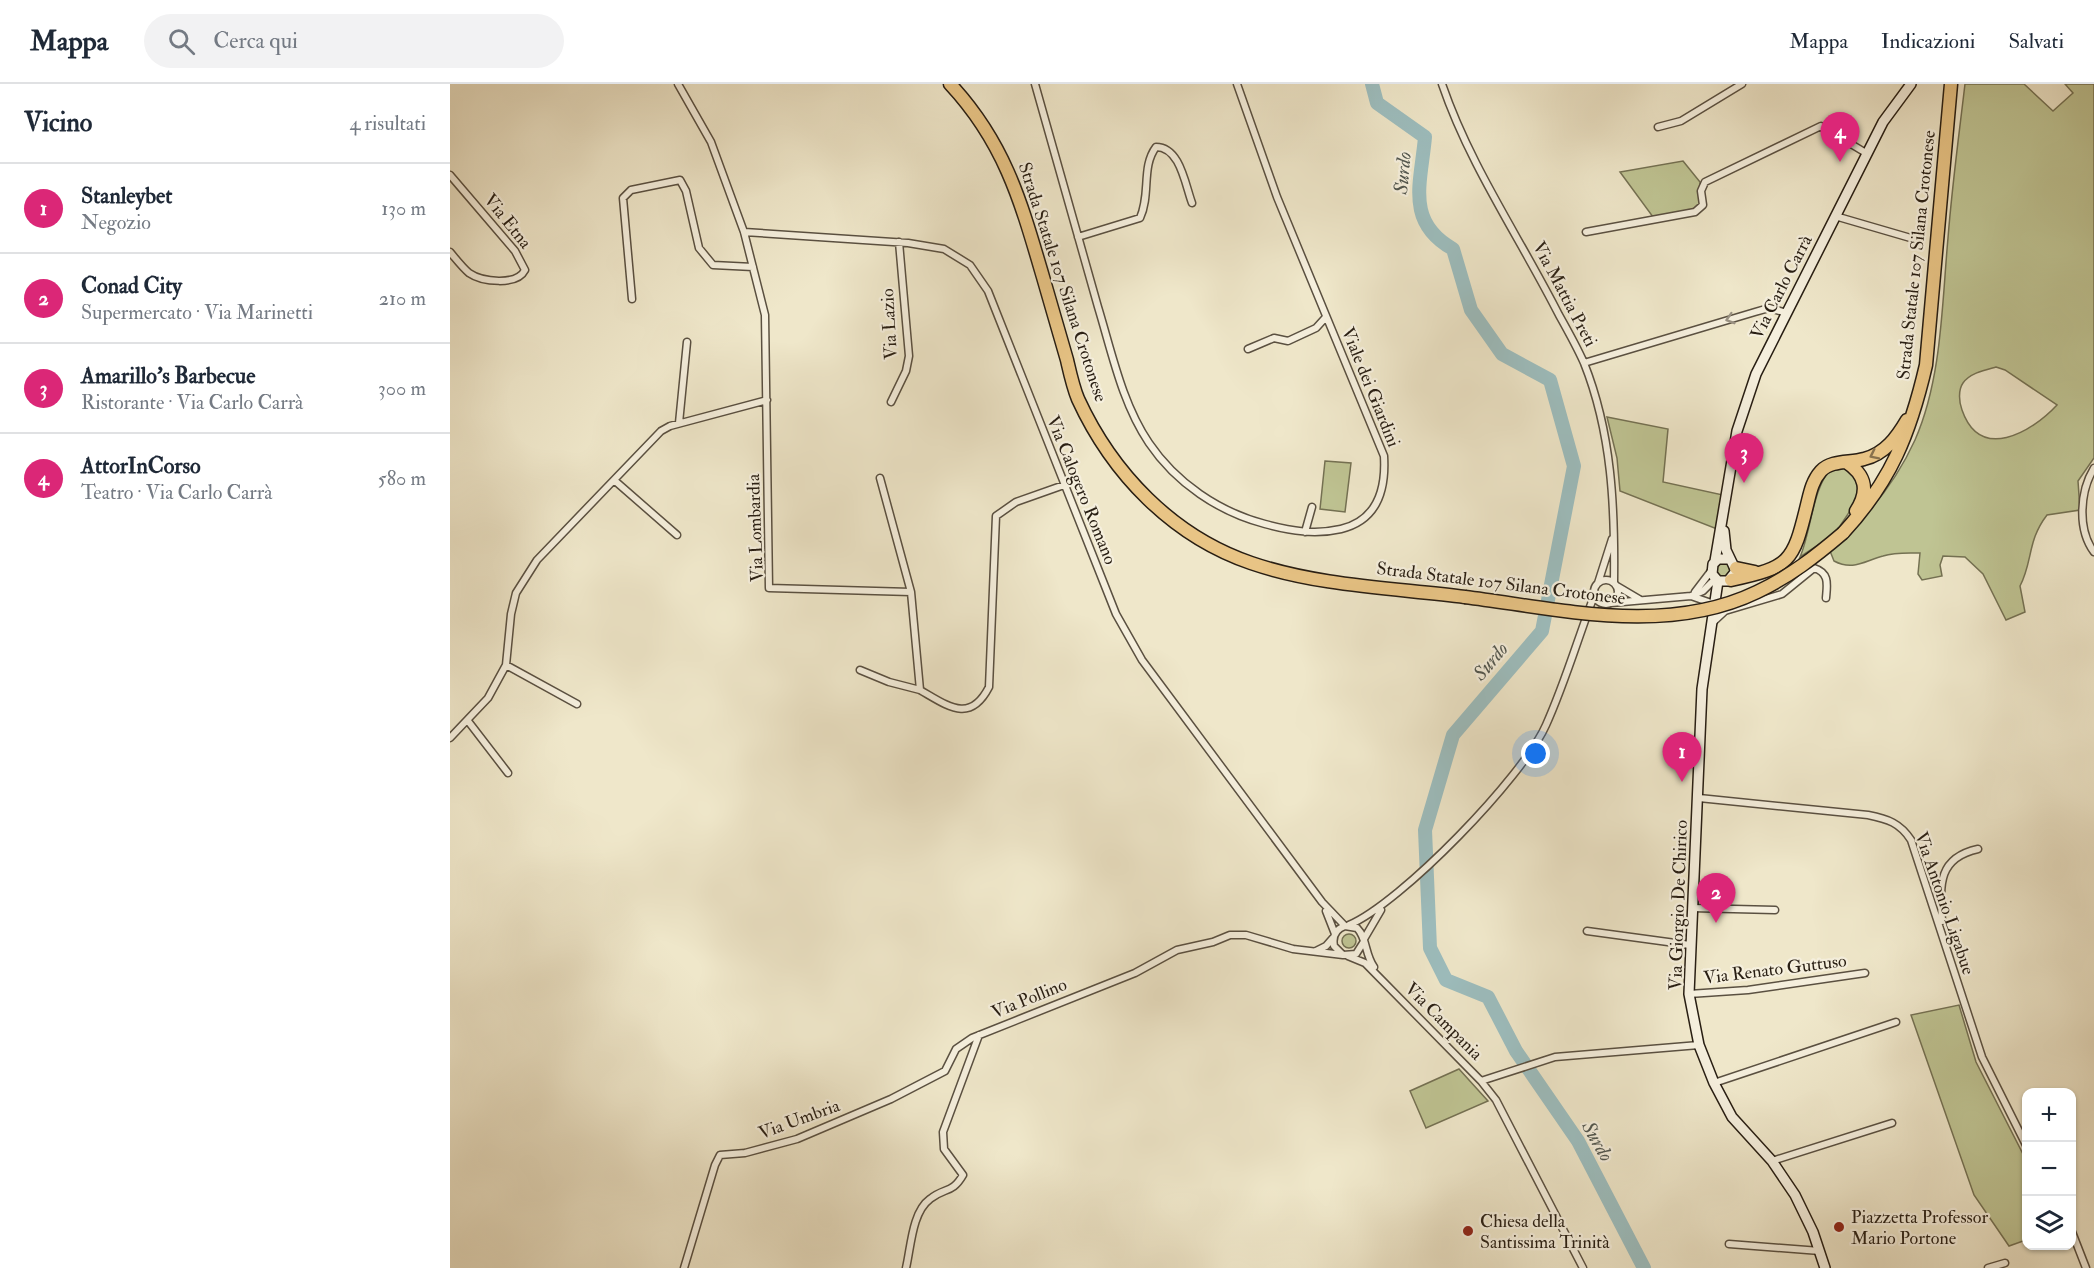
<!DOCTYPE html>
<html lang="it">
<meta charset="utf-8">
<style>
body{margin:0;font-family:"IM FELL Double Pica",serif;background:#f2f2f3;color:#1f2937}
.controls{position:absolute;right:18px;bottom:18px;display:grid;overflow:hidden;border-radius:12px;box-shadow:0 2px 4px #0004}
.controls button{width:54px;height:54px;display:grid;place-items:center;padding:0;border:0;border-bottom:2px solid #e0e1e3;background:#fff;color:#1f2937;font:30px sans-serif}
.you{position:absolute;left:1086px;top:670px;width:21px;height:21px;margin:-15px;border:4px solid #fff;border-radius:50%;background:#1a73e8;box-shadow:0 0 0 9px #1a73e833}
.badge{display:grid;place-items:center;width:39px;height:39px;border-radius:50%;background:#db2777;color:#fff;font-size:20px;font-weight:700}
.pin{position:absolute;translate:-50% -50px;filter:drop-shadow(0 2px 3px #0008)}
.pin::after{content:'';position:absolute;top:32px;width:21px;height:18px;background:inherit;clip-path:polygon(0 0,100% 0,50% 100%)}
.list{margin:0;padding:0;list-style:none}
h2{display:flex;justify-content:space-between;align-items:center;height:78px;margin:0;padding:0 24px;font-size:26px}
h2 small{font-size:20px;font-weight:400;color:#747a83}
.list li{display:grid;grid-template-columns:39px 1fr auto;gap:18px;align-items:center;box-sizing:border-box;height:90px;padding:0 24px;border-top:2px solid #e0e1e3}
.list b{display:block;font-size:22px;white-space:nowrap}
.list p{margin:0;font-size:20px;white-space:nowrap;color:#747a83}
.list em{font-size:20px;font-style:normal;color:#747a83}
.icon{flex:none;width:33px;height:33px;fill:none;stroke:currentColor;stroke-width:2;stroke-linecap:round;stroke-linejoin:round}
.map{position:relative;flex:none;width:1644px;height:1184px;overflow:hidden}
header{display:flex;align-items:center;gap:36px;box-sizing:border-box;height:84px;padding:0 30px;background:#fff;border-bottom:2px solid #e0e1e3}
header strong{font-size:28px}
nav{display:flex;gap:33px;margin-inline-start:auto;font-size:21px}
.search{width:420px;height:54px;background:#f2f2f3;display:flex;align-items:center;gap:15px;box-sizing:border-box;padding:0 21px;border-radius:33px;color:#747a83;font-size:22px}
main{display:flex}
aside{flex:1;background:#fff}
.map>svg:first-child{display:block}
.green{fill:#bfc493;stroke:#747153;stroke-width:1.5;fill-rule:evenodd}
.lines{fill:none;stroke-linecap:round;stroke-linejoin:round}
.river{stroke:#9dbebf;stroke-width:14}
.street-casing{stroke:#5a5041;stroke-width:9}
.secondary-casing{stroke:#281e13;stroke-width:12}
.highway-casing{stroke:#281e13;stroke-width:15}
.street{stroke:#f5efdd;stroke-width:6}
.secondary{stroke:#f5efdd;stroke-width:9}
.highway{stroke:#e8c485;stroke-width:12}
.highway-bridge-casing{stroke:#281e13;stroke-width:15;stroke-linecap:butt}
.highway-bridge{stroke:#e8c485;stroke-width:12}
.oneway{stroke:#999182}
.oneway2{stroke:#88714c}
.poi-dot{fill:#8f2418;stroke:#f5efdd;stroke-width:2}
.labels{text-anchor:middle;stroke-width:4.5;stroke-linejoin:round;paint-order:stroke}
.street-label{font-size:18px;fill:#281e13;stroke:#f5efdd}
.poi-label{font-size:18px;fill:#281e13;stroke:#f5efdd;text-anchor:start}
.water-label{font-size:20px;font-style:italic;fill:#51564f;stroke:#f5efdd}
</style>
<header>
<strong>Mappa</strong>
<div class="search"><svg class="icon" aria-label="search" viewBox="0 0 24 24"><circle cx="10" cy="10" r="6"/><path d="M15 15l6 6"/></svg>Cerca qui</div>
<nav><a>Mappa</a><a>Indicazioni</a><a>Salvati</a></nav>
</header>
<main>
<aside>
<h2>Vicino<small>4 risultati</small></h2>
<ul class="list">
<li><span class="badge">1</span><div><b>Stanleybet</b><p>Negozio</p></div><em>130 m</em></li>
<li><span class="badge">2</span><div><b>Conad City</b><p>Supermercato · Via Marinetti</p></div><em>210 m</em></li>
<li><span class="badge">3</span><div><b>Amarillo's Barbecue</b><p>Ristorante · Via Carlo Carrà</p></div><em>300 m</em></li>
<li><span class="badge">4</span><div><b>AttorInCorso</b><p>Teatro · Via Carlo Carrà</p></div><em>580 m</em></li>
</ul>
</aside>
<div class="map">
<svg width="1644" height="1184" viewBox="0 0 1644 1184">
<rect width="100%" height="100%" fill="#efe7ca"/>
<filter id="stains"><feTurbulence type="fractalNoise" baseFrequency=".00333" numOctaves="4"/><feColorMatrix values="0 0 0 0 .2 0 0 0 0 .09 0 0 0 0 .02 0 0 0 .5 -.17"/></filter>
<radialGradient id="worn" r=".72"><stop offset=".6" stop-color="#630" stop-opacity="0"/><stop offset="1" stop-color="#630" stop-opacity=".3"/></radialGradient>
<!-- green -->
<path class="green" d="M 1515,0 L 1574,0 L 1603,27 L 1623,9 L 1615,0 L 1644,0 L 1644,374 L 1628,397 L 1630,426 L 1597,431 C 1577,457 1583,477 1570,502 L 1575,528 L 1556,536 L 1533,490 L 1515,473 L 1493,472 L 1490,481 L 1492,492 L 1472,496 L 1468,490 L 1470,469 C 1458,469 1445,468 1433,472 C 1414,477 1403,487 1384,477 L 1380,467 C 1416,435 1445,400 1465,356 C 1492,295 1492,219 1498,154 C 1502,102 1509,51 1515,0 ZM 1546,283 L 1555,286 L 1607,321 C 1581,349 1530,378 1512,326 C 1509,318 1508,306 1513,299 C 1520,289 1535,286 1546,283 Z
M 1233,77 L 1250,98 L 1251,119 L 1247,125 L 1203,133 L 1170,88 Z
M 1157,333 L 1218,345 L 1213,398 L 1273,411 L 1267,445 L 1170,407 L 1167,374 Z
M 875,377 L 901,379 L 895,428 L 870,425 Z
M 1382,384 L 1396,384 L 1408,393 L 1408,415 L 1390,442 L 1382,452 L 1350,473 C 1361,448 1363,401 1382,384 Z
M1267 486a7 7 0 1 1 14 0a7 7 0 1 1-14 0Z
M892 857a7 7 0 1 1 14 0a7 7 0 1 1-14 0Z
M 1509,921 L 1526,978 L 1576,1076 L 1576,1156 L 1559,1162 L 1524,1111 L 1461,931 Z
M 1009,985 L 1038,1017 L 976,1044 L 960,1007 Z"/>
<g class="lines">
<!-- river -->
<path class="river" d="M 922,0 L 927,19 L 975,53 C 971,99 955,138 1003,165 L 1021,226 L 1052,270 L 1100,296 L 1124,382 L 1092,547 L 1003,651 L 975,746 L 980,864 L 996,896 L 1038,913 L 1066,967 L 1128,1057 L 1194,1184"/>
<!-- street casing -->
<g class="street-casing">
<path id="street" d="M 228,0 L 261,58 L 294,148 L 315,231 L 319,504 L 461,508
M 585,0 C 606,74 627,149 648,223 C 662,269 672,319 699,359 C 726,399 769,428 815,440 C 841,447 865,451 891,445 C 928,436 936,405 934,372 L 827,113 L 787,0
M 992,0 C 1020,82 1070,154 1109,231 C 1118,247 1127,263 1134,279 C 1162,349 1165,424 1164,498
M 1208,43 L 1231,37 L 1292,0
M 0,91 L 65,167 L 75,186 C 67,202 32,198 19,189 C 12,183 6,175 0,168
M 1385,132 L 1464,155
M 294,148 L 458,159 L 494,165 L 520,181 L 538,207 L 666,530 L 692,576 L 872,818 L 895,842
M 1136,148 L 1245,128 L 1253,121 L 1251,107 L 1255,98 L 1371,42 L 1416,69
M 628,153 L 690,134 C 701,110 691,83 706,63 C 730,63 735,100 742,119
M 182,215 L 173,114 L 181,106 L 230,96 L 236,107 L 249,164 L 263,181 L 303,183
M 798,265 L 824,254 L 838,257 L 866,244 L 876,233
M 1134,279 L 1305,228 L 1319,224 L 1337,229
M 441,318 L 456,287 L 459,272 L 449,158
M 229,339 L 237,258
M 1644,384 C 1630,407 1627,445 1644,468
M 430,394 L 461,508 L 470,606 C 498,622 520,640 539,603 L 546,432 L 566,418 L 614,401
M 164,396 L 227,451
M 855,448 L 862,423
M1144 508a12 12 0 1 1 24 0a12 12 0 1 1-24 0Z
M 1148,499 L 1162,455
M 1167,502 L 1189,515
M 1245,508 L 1261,487
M 1241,512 L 1264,520
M 1161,519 L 1241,512 L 1253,507 L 1265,495
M 1261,540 L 1275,527 L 1332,510 L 1364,484 C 1380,489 1377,501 1376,514
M 56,581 L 127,620
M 410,586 L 439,598 L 470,606
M 18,637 L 58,689
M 0,654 L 38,614 L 56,581 L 61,530 L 66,509 L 87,476 L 211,347 L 220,342 L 317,316
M 1249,714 L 1418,731 C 1438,735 1450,739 1461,756 L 1532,973 L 1576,1061
M 1242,824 L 1325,826
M 876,827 L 885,850
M 1492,837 C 1490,802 1487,774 1528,765
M 899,841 C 951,819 1073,693 1096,641 C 1115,599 1128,554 1144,512
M 1137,847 L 1240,861
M 914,855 L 931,826
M 913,859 L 906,870 L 893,871 L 884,862 C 882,852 886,845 895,842 L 907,844 C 917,854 915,871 924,883
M 866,867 L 876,862 L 883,854
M 898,872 L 915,879 L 1031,997 L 1046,1016 L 1133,1184
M 1239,910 L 1298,906 L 1415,889
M 1031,997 L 1105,973 L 1249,961
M 1264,999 L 1446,938
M 1322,1077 L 1442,1039
M 1622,1148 L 1636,1184
M 1279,1160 L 1370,1167
M 234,1184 L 265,1081 L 270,1071 L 295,1069 L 347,1055 L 441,1015 L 495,987 L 506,965 L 522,954 L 685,889 L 727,866 L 763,858 L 780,851 L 796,851 L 843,865 L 893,871
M 456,1184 C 461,1163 462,1128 480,1115 C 495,1103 502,1110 513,1091 L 494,1065 L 493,1048 L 529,951
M 1538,1184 L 1555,1179"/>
</g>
<!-- secondary casing -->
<g class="secondary-casing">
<path id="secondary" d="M 1274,447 L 1276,466 L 1286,487 L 1278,497 L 1268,497 L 1262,490 L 1263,480 L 1268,475 L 1280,475
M 1265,477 L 1287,347 L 1306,290 L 1433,38 L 1461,0
M 1268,497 L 1252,605 L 1239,910 L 1249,961 L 1264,999 L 1282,1033 L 1322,1077 L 1345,1111 L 1363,1148 L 1375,1184"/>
</g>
<!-- highway casing -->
<g class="highway-casing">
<path id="highway" d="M 500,0 C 555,59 571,118 593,193 C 601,221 609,248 617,276 C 620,289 623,303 628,315 C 662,389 722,452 801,479 C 868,502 944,504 1015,513
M 1396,378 C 1416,391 1419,407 1406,427
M 1393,449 C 1441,397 1460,350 1476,281 L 1501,0
M 1286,484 L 1305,488
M 1281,496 C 1340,483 1343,479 1357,421 C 1360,409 1362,397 1371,387 C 1381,376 1400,379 1414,375 C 1435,370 1447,353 1457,336"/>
</g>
<!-- street -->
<use href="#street" class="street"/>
<!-- secondary -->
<use href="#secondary" class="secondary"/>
<!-- highway -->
<use href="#highway" class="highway"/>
<!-- highway-bridge casing -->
<g class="highway-bridge-casing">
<path id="highway-bridge" d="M 1015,513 C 1110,525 1216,552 1307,508 C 1339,493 1366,472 1393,449"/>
</g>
<!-- highway-bridge -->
<use href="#highway-bridge" class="highway-bridge"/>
</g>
<!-- one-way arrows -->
<defs><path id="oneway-chevron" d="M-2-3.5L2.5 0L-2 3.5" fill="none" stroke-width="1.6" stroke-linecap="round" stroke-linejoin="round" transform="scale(1.5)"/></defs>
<use class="oneway" href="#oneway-chevron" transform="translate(1280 235) rotate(163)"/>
<use class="oneway2" href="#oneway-chevron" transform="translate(1424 371) rotate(154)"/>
<!-- markers -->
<g class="poi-dot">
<circle cx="1389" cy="1143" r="6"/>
<circle cx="1018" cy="1147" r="6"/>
</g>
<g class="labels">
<!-- street labels -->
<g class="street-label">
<text transform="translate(58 137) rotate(51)" y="6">Via Etna</text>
<text transform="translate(1466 171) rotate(-84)" y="6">Strada Statale 107 Silana Crotonese</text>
<text transform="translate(613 198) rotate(72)" y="6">Strada Statale 107 Silana Crotonese</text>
<text transform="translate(1331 203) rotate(-63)" y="6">Via Carlo Carrà</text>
<text transform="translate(1115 210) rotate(62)" y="6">Via Mattia Preti</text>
<text transform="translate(439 240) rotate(-93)" y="6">Via Lazio</text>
<text transform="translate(921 303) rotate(68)" y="6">Viale dei Giardini</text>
<text transform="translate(632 406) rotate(68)" y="6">Via Calogero Romano</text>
<text transform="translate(305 444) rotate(-92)" y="6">Via Lombardia</text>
<text transform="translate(1051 499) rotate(7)" y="6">Strada Statale 107 Silana Crotonese</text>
<text transform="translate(1495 819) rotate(71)" y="6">Via Antonio Ligabue</text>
<text transform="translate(1228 821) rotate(-88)" y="6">Via Giorgio De Chirico</text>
<text transform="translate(1325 885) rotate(-7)" y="6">Via Renato Guttuso</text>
<text transform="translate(579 914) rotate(-22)" y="6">Via Pollino</text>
<text transform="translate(994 937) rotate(45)" y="6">Via Campania</text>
<text transform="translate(349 1035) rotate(-20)" y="6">Via Umbria</text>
</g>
<!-- poi labels -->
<g class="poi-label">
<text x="1401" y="1139">Piazzetta Professor<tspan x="1401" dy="21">Mario Portone</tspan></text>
<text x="1030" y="1143">Chiesa della<tspan x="1030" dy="21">Santissima Trinità</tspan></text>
</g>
<!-- water labels -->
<g class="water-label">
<text transform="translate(952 89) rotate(-85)" y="7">Surdo</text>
<text transform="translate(1040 577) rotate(-50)" y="7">Surdo</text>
<text transform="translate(1148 1057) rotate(60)" y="7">Surdo</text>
</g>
</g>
<rect width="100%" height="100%" filter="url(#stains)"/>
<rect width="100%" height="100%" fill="url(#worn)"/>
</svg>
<div class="controls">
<button>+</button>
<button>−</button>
<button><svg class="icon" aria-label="layers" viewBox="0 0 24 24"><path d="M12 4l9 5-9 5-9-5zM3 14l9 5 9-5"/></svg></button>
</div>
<div class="you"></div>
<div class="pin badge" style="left:1232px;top:698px">1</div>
<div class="pin badge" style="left:1266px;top:839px">2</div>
<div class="pin badge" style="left:1294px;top:399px">3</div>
<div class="pin badge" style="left:1390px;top:78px">4</div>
</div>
</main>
